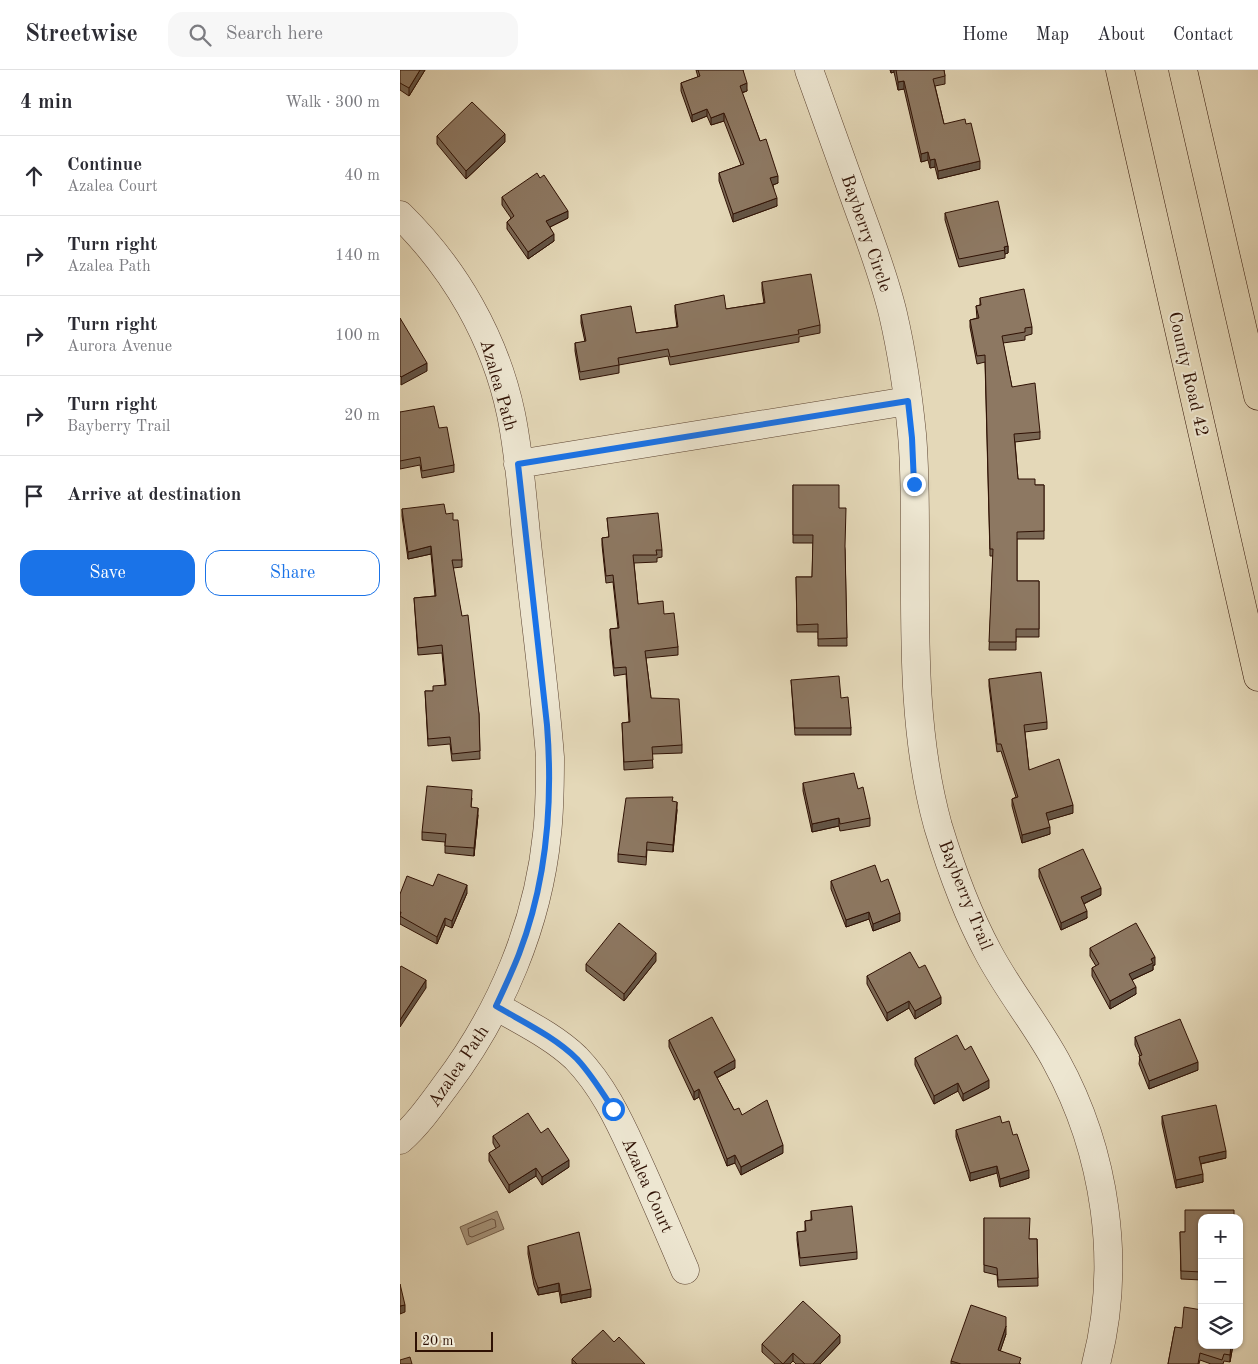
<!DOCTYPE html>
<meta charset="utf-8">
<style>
body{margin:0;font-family:"Old Standard TT",serif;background:#f7f7f7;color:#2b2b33}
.controls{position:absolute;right:15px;bottom:15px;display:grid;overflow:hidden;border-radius:10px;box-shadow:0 1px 4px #0004}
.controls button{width:45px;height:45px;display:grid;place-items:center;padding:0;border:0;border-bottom:1px solid #e1e1e2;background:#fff;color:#2b2b33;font:25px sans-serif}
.scale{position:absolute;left:15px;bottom:12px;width:78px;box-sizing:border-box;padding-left:5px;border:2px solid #2f1104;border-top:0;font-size:14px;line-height:18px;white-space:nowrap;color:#2f1104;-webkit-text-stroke:4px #ede6d1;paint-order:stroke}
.stop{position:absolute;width:15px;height:15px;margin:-11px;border:4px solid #1a73e8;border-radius:50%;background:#fff}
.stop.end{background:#1a73e8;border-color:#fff;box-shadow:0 1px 5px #0008}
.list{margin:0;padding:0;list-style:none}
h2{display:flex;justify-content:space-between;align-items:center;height:65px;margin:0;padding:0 20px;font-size:21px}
h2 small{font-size:16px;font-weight:400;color:#7c7c81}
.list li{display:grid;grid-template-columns:32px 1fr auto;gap:15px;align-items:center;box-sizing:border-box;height:80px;padding:0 20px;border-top:1px solid #e1e1e2}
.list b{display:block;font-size:19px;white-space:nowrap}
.list p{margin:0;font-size:16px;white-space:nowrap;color:#7c7c81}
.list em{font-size:16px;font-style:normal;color:#7c7c81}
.actions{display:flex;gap:10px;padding:15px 20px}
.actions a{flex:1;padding:11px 0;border:1px solid #1a73e8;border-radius:15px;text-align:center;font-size:18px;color:#1a73e8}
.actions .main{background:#1a73e8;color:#fff}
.icon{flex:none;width:28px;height:28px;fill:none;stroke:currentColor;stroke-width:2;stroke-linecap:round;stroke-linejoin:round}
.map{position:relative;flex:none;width:858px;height:1294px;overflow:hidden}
header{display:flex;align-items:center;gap:30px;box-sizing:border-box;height:70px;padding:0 25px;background:#fff;border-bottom:1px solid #e1e1e2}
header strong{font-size:24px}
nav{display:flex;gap:28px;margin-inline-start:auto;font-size:18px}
.search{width:350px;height:45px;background:#f7f7f7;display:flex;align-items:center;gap:12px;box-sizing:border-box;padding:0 18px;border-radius:15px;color:#7c7c81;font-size:19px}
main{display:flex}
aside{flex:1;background:#fff}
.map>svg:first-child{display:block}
.water{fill:#a6947b;stroke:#76604b}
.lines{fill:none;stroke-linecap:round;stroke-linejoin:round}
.shore{stroke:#6a5240;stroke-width:1}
.street-casing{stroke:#5c4331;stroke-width:29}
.highway-casing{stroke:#2f1104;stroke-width:29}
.street{stroke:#ede6d1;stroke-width:28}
.highway{stroke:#e4d8b8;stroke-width:28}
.wall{fill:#796754;stroke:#2f1104}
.shaded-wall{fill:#635445;stroke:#2f1104}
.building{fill:#8d7862;stroke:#2f1104}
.route{stroke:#1a73e8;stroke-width:6}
.labels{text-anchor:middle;stroke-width:4;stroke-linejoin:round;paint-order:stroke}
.street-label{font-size:18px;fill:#2f1104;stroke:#ede6d1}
</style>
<header>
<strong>Streetwise</strong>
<div class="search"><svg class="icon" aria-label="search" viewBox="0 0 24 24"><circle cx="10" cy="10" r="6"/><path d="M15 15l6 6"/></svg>Search here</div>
<nav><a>Home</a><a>Map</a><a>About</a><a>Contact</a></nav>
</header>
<main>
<aside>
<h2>4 min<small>Walk · 300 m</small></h2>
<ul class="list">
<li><svg class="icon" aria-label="ahead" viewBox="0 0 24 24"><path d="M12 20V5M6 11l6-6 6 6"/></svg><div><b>Continue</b><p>Azalea Court</p></div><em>40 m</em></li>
<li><svg class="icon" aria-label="right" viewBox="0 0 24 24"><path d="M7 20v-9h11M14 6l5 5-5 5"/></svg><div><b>Turn right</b><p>Azalea Path</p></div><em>140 m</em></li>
<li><svg class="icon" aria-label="right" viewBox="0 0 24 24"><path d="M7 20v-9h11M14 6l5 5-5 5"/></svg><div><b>Turn right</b><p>Aurora Avenue</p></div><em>100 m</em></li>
<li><svg class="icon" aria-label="right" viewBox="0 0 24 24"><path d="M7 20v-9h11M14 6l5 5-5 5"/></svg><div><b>Turn right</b><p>Bayberry Trail</p></div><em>20 m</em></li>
<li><svg class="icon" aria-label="arrive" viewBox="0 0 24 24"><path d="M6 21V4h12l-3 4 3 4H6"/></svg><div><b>Arrive at destination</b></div></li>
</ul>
<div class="actions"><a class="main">Save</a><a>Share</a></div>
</aside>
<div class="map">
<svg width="858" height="1294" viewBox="0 0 858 1294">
<rect width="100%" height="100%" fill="#e4d8b8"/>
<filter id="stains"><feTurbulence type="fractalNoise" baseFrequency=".004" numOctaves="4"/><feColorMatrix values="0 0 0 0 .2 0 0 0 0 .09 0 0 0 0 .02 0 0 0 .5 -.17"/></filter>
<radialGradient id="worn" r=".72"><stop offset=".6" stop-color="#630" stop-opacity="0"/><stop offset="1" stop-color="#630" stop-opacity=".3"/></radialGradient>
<!-- water -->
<path class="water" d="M 97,1141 L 104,1159 L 67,1175 L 60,1157 Z"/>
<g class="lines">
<!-- shore -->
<path class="shore" d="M 92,1149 L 95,1150 L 96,1157 L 72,1167 L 69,1166 L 68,1159 Z"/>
<!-- street casing -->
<g class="street-casing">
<path id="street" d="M 409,0 C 425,45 441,89 457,134 C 470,170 484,206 493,244 C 502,283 508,324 512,364 C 515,398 515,432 515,466 C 515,563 512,662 538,756 C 551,799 567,843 588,882 C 608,920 636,954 656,991 C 706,1082 722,1194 696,1294
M 0,145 C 55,199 95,268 111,344 C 121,392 123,443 129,491 C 136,557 145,622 150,687 C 150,713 150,738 147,764 C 138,854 101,942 46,1015 C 32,1034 18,1054 0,1070
M 118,394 L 508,331
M 96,936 C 123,952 153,966 176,988 C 202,1015 218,1048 233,1081 C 251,1120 268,1160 285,1200"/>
</g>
<!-- highway casing -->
<g class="highway-casing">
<path id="highway" d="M 720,0 L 858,607
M 783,0 L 858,326"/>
</g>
<!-- street -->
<use href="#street" class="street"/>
<!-- highway -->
<use href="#highway" class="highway"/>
</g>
<!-- wall -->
<path class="wall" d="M 0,0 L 25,0 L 9,26 L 0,20 Z
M 296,0 L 343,0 L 347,21 L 342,23 L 360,71 L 378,113 L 373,115 L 377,136 L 333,152 L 319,111 L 319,103 L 341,95 L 324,51 L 311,55 L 307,46 L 292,52 L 281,21 L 281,13 L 298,7 Z
M 490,0 L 544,0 L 545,6 L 545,14 L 535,16 L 544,54 L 580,99 L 538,109 L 535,97 L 530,98 L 528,90 L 521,92 L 504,19 L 498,20 L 494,2 L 491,3 Z
M 37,66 L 105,72 L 66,109 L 37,74 Z
M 102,127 L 168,148 L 150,157 L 154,171 L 128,189 L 107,159 L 107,152 L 111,148 L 102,135 Z
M 545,143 L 608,176 L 608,183 L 605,184 L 605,188 L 559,197 L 545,150 Z
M 362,212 L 420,255 L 420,263 L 399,267 L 399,272 L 270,295 L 268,286 L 219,295 L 219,303 L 180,310 L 175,281 L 175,273 L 185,272 L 181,253 L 181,245 L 236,263 L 277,257 L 275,242 L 275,235 L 326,239 L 364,233 L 362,220 Z
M 580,228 L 632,257 L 632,264 L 625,266 L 625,270 L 603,273 L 612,317 L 640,362 L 640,369 L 615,372 L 618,409 L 635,415 L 644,415 L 644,469 L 617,469 L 617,511 L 639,511 L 639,567 L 616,567 L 616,580 L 589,580 L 593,486 L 590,486 L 585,292 L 577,294 L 570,257 L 570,250 L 577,248 L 576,236 L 580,235 Z
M 0,342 L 39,358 L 54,395 L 54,402 L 22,408 L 20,395 L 0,399 Z
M 393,415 L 439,438 L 445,480 L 447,576 L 418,576 L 418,562 L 397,562 L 396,507 L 412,507 L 413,473 L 393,473 Z
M 2,439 L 46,444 L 53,450 L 62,490 L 62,497 L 53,498 L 79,644 L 80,689 L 52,691 L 50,674 L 28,676 L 25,621 L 33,621 L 45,615 L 42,583 L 18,585 L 14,528 L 35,526 L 31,484 L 8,489 L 2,446 Z
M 207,448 L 262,480 L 262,487 L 257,488 L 257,492 L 234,493 L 238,534 L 264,544 L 278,577 L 278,585 L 246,588 L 251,628 L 282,675 L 282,683 L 252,684 L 253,698 L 224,700 L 222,653 L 229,652 L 226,604 L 214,606 L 210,567 L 210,559 L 218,558 L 213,512 L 206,513 L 202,475 L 202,468 L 209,467 Z
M 589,609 L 647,652 L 647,659 L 625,662 L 629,700 L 673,743 L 648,750 L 650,764 L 622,773 L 612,736 L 612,729 L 616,727 L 601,681 L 597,682 L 589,616 Z
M 391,610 L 441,628 L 451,658 L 451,665 L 395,665 Z
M 403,713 L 470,748 L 470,756 L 440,761 L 439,756 L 412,762 L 403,721 Z
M 72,728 L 71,737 L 78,745 L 74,786 L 45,783 L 45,772 L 22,770 L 22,762 Z
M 273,731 L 277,740 L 273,782 L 247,780 L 246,795 L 218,792 L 218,784 Z
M 639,799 L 701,825 L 684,834 L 687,848 L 661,860 L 639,807 Z
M 431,811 L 481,812 L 500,851 L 473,861 L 469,849 L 446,857 L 431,819 Z
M 33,816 L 67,823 L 52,858 L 45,855 L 37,874 L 0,854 L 0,824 Z
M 690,878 L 755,895 L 753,895 L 753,900 L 732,910 L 736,924 L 710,939 L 692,906 L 692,898 L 696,896 L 690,886 Z
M 256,891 L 224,931 L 186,901 L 186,894 Z
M 519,898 L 541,934 L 515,949 L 509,938 L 487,951 L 467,914 L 467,906 Z
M 735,967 L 798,1000 L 749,1019 L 739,994 L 740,986 L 735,975 Z
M 269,970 L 335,998 L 317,1008 L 334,1040 L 342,1045 L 383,1083 L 341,1105 L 335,1093 L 327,1096 L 299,1027 L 294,1030 L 269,977 Z
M 565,980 L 589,1018 L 563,1031 L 558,1021 L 534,1034 L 515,995 L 515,988 Z
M 762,1046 L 826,1088 L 801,1094 L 803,1112 L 776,1118 L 762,1054 Z
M 556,1060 L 613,1065 L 629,1108 L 600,1117 L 597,1103 L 570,1111 L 556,1067 Z
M 141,1063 L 169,1097 L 142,1115 L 136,1106 L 109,1123 L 89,1091 L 89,1083 L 96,1079 L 93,1073 L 93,1066 Z
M 411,1141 L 457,1182 L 457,1189 L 400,1196 L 397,1170 L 397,1162 L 405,1161 L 405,1151 L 411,1150 Z
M 584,1148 L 629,1169 L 637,1169 L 638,1216 L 598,1217 L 597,1205 L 584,1202 Z
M 802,1148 L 802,1210 L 781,1209 L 780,1162 L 785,1162 Z
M 128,1176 L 191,1227 L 161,1233 L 159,1221 L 138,1225 L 134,1215 L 128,1184 Z
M 775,1257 L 833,1275 L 830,1292 L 824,1291 L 823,1294 L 811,1294 L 800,1290 L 799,1294 L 768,1294 Z
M 606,1264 L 600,1281 L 621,1294 L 551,1294 L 551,1291 Z
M 214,1272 L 245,1294 L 172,1294 L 172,1289 Z
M 440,1273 L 420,1294 L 396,1294 L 393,1291 L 390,1294 L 375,1294 L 362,1282 L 362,1274 Z"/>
<!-- shaded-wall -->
<path class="shaded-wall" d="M 20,0 L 25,0 L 9,26 L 9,18 Z
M 491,0 L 494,0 L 494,2 L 491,3 Z
M 504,11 L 504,19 L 498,20 L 498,12 Z
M 347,13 L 347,21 L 340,23 L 340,16 Z
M 307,39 L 307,46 L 292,52 L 292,45 Z
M 324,43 L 324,51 L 311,55 L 311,48 Z
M 105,64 L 105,72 L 66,109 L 66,101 Z
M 528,82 L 528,90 L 521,92 L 521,84 Z
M 535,89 L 535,97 L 530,98 L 530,90 Z
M 580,91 L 580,99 L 538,109 L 538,101 Z
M 378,106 L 378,113 L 370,116 L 370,108 Z
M 377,128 L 377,136 L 333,152 L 333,144 Z
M 168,141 L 168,148 L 146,159 L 146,151 Z
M 154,164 L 154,171 L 128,189 L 128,182 Z
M 608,176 L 608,183 L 605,184 L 604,177 Z
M 27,293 L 27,301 L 1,315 L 1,307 Z
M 31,476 L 31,484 L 8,489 L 8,482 Z
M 277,732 L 277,740 L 273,782 L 273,775 Z
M 673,735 L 673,743 L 646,751 L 646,743 Z
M 78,738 L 78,745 L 74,786 L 74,778 Z
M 439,748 L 439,756 L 412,762 L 412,754 Z
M 650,757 L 650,764 L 622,773 L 622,765 Z
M 67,815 L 67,823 L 52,858 L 52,851 Z
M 701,818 L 701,825 L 681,835 L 681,827 Z
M 687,841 L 687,848 L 661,860 L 661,853 Z
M 469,842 L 469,849 L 446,857 L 446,850 Z
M 500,843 L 500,851 L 473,861 L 473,854 Z
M 45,848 L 45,855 L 37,874 L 37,867 Z
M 256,883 L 256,891 L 224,931 L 224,924 Z
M 755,887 L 755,895 L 753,895 L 753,900 L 729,911 L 729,904 Z
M 26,910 L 26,918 L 0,957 L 0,950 Z
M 736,917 L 736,924 L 710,939 L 710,931 Z
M 541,927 L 541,934 L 515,949 L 515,941 Z
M 509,931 L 509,938 L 487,951 L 487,943 Z
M 335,990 L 335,998 L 314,1009 L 314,1002 Z
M 798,992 L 798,1000 L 749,1019 L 749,1011 Z
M 589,1010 L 589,1018 L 563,1031 L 563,1024 Z
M 558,1013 L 558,1021 L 534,1034 L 534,1026 Z
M 299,1019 L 299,1027 L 294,1030 L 294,1022 Z
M 383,1075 L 383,1083 L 341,1105 L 341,1097 Z
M 826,1081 L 826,1088 L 799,1094 L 799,1087 Z
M 335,1085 L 335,1093 L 327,1096 L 327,1089 Z
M 169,1090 L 169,1097 L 142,1115 L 142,1107 Z
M 597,1096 L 597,1103 L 570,1111 L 570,1103 Z
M 136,1098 L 136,1106 L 109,1123 L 109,1115 Z
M 629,1100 L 629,1108 L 600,1117 L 600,1109 Z
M 803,1104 L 803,1112 L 776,1118 L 776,1110 Z
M 159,1213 L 159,1221 L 138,1225 L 138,1218 Z
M 191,1219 L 191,1227 L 161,1233 L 161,1225 Z
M 5,1235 L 5,1242 L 0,1244 L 0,1236 Z
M 606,1256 L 606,1264 L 598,1288 L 598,1280 Z
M 440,1265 L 440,1273 L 420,1294 L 413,1294 Z
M 831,1275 L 833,1275 L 830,1292 L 830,1285 Z
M 393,1283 L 393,1291 L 390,1294 L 383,1294 Z"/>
<!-- building -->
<path class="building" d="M 0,0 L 20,0 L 9,18 L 0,13 Z
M 298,0 L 343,0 L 347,13 L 340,16 L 360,71 L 366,69 L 378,106 L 370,108 L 377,128 L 333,144 L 319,103 L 344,94 L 324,43 L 311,48 L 307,39 L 292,45 L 281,13 L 300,6 Z
M 496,0 L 544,0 L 545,6 L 533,9 L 544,54 L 565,49 L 566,54 L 571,53 L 580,91 L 538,101 L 535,89 L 530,90 L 528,82 L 521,84 L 504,11 L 498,12 Z
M 72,32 L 105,64 L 66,101 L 37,66 Z
M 137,103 L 140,108 L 144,105 L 168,141 L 146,151 L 154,164 L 128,182 L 107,152 L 114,146 L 102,127 Z
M 598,131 L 608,176 L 604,177 L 605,180 L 559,189 L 545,143 Z
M 411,204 L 420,255 L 398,260 L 399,264 L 270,287 L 268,279 L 218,288 L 219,295 L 180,302 L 175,273 L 186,271 L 181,245 L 231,236 L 236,263 L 278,257 L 275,235 L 324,225 L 326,239 L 365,233 L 362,212 Z
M 624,219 L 632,257 L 625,258 L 625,262 L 602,266 L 612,317 L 635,313 L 640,362 L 614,364 L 618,409 L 635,409 L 635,415 L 644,415 L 644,461 L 617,462 L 617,511 L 639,511 L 639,559 L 616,559 L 616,572 L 589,572 L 593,479 L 590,479 L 585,285 L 577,286 L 570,250 L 579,248 L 576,236 L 581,235 L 580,228 Z
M 0,248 L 27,293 L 1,307 L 0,306 Z
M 34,336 L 39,358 L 47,357 L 54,395 L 22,401 L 20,387 L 0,391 L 0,342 Z
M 393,415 L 439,415 L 439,438 L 446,438 L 445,476 L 447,568 L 418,569 L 418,554 L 397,555 L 396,507 L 412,507 L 413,465 L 393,465 Z
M 44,434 L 46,444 L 53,443 L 53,450 L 58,450 L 62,490 L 52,490 L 62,546 L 68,545 L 79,644 L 80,681 L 52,684 L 50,667 L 28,669 L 25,621 L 33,621 L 33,616 L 46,615 L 42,575 L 18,578 L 14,528 L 36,526 L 31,476 L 8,482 L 2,439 Z
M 258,443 L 262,480 L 256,480 L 257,485 L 233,485 L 238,534 L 263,531 L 264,544 L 274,543 L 278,577 L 245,581 L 251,628 L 279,629 L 282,675 L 252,677 L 253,690 L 224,692 L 222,653 L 230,652 L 226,597 L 214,598 L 210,559 L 219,558 L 213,505 L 206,506 L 202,468 L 209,467 L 207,448 Z
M 641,602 L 647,652 L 624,655 L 629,700 L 659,689 L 673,735 L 646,743 L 650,757 L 622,765 L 612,729 L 618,727 L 601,674 L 597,674 L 589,609 Z
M 439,606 L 441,628 L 448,627 L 451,658 L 395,658 L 391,610 Z
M 454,703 L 458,719 L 463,717 L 470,748 L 440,754 L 439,748 L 412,754 L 403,713 Z
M 27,716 L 72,720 L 71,737 L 78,738 L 74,778 L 45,776 L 46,764 L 22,762 Z
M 273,727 L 272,731 L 277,732 L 273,775 L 247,772 L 246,787 L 218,784 L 226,728 Z
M 683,779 L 701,818 L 681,827 L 687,841 L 661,853 L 639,799 Z
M 475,795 L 481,812 L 488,809 L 500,843 L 473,854 L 469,842 L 446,850 L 431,811 Z
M 38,804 L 67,815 L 52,851 L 45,848 L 37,867 L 0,846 L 1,842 L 0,842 L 0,824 L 7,806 L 33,816 Z
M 219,853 L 256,883 L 224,924 L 186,894 Z
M 736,853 L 755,887 L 751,889 L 753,893 L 729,904 L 736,917 L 710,931 L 692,898 L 699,894 L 690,878 Z
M 510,882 L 519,898 L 525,895 L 541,927 L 515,941 L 509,931 L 487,943 L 467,906 Z
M 1,896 L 26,910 L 0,950 L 0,898 Z
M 312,947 L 335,990 L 314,1002 L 334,1040 L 339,1038 L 342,1045 L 367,1030 L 383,1075 L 341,1097 L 335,1085 L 327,1089 L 299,1019 L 294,1022 L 269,970 Z
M 780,949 L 798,992 L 749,1011 L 739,986 L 742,985 L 735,967 Z
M 557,965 L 565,980 L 571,976 L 589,1010 L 563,1024 L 558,1013 L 534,1026 L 515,988 Z
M 816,1035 L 826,1081 L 799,1087 L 803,1104 L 776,1110 L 762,1046 Z
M 128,1043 L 141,1063 L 148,1058 L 169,1090 L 142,1107 L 136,1098 L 109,1115 L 89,1083 L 100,1076 L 93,1066 Z
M 600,1046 L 602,1053 L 609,1051 L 613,1065 L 617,1064 L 629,1100 L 600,1109 L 597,1096 L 570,1103 L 556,1060 Z
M 452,1136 L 457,1182 L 400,1188 L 397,1162 L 406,1161 L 405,1151 L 412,1150 L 411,1141 Z
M 785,1140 L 834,1140 L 834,1148 L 802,1148 L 802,1202 L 781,1201 L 780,1162 L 785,1162 Z
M 584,1148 L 630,1148 L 629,1169 L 637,1169 L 638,1208 L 598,1210 L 597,1198 L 584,1195 Z
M 179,1162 L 191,1219 L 161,1225 L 159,1213 L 138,1218 L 134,1207 L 128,1176 Z
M 0,1214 L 5,1235 L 0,1236 Z
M 403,1231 L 440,1265 L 413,1294 L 405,1294 L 393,1283 L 383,1294 L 362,1274 Z
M 571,1235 L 606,1247 L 606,1256 L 598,1280 L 621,1288 L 619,1294 L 561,1294 L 551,1291 Z
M 784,1237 L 802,1240 L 802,1275 L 831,1275 L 830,1285 L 824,1284 L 822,1290 L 800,1283 L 798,1294 L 768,1294 L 775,1257 L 782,1258 Z
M 203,1260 L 214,1272 L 219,1267 L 245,1294 L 177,1294 L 172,1289 Z
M 10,1287 L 12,1294 L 0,1294 L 0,1290 Z"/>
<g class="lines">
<!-- route -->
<path class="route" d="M 213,1039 C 202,1022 191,1004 177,989 C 155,967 123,952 96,936 C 104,919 112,902 119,884 C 147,811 153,732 147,655 L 118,394 L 508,331 L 512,368 L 514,414"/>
</g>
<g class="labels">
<!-- street labels -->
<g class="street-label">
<text transform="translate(467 163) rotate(71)" y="6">Bayberry Circle</text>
<text transform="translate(789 304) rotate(77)" y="6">County Road 42</text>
<text transform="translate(99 315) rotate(74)" y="6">Azalea Path</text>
<text transform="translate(566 825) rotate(68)" y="6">Bayberry Trail</text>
<text transform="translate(58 996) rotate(-56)" y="6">Azalea Path</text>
<text transform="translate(248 1115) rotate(66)" y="6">Azalea Court</text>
</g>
</g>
<rect width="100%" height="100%" filter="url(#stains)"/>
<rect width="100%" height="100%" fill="url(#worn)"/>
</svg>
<div class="controls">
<button>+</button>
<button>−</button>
<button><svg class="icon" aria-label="layers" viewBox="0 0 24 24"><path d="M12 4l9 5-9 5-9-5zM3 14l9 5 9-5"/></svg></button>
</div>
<div class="scale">20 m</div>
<div class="stop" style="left:213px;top:1039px"></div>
<div class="stop end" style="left:514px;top:414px"></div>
</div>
</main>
